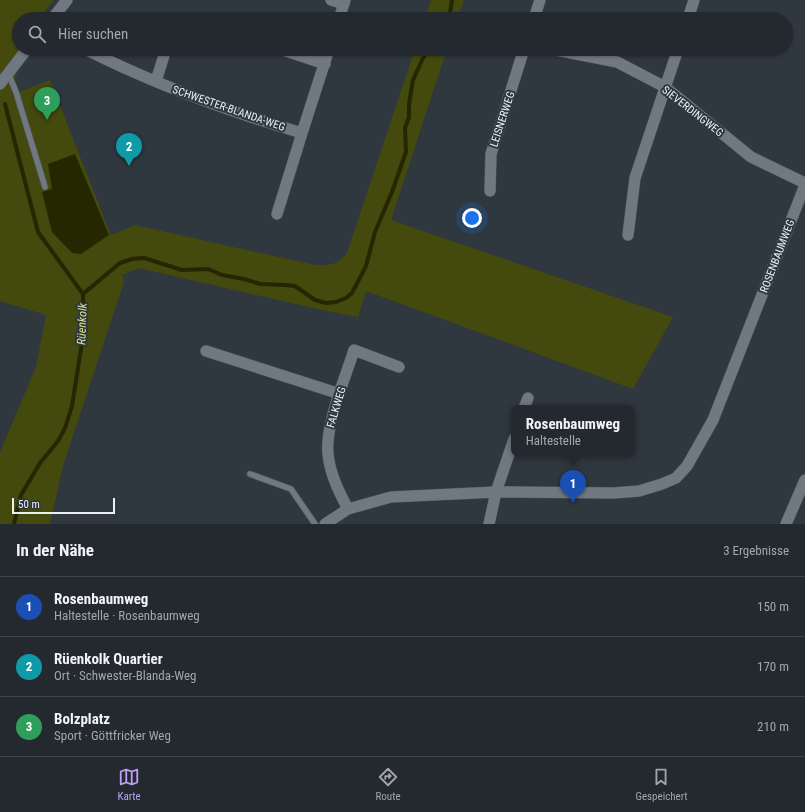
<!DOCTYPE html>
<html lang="de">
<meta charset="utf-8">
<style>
body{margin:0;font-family:"Roboto Condensed",sans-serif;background:#2b3137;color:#f1f3f6}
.scale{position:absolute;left:12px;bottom:10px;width:103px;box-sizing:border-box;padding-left:4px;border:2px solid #eaeff4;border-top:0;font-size:11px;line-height:14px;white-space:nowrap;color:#eaeff4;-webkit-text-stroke:3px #2f373f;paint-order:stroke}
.you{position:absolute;left:472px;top:218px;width:14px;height:14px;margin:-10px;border:3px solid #fff;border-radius:50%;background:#1a73e8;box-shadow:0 0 0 6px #1a73e833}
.badge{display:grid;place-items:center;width:26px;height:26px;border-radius:50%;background:#bca0f2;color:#fff;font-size:13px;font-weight:700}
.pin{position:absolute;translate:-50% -33px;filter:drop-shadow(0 1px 2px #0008)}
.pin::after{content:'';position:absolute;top:21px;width:14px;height:12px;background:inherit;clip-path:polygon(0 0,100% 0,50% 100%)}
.popup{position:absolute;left:511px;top:405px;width:124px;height:52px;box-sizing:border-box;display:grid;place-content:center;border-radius:8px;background:#23292f;filter:drop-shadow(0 1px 3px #0005);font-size:13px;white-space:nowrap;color:#a3a6aa}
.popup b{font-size:15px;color:#f1f3f6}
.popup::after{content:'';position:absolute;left:50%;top:100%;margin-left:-8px;border:8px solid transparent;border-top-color:#23292f}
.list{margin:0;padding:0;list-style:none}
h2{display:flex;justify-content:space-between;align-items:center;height:52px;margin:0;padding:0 16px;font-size:17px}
h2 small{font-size:13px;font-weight:400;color:#a3a6aa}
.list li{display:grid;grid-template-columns:26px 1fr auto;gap:12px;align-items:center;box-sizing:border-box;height:60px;padding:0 16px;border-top:1px solid #40454b}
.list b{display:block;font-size:15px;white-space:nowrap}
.list p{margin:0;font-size:13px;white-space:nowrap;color:#a3a6aa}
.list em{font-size:13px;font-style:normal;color:#a3a6aa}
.icon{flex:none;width:22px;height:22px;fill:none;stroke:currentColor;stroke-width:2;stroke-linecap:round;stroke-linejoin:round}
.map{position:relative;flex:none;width:805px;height:524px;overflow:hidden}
.search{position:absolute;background:#23292f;box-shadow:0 1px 3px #0004;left:12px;right:12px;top:12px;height:44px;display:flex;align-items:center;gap:10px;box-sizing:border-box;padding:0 14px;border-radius:22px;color:#a3a6aa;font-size:15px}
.sheet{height:232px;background:#23292f}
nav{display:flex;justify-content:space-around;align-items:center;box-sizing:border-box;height:56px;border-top:1px solid #40454b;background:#23292f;font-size:11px;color:#a3a6aa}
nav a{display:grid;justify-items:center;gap:2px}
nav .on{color:#bca0f2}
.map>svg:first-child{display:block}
.green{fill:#44490d}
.water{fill:#242700}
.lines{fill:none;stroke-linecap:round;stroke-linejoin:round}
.stream{stroke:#242700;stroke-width:4}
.service-casing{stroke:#4e555b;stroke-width:7}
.minor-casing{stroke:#4e555b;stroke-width:12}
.secondary-casing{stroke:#4e555b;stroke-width:12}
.service{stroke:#707982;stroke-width:5.5}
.minor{stroke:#707982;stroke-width:11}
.secondary{stroke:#707982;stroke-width:11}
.labels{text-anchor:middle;stroke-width:4;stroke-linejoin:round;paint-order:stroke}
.street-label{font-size:11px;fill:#eaeff4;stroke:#2f373f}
.water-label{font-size:12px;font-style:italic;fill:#d7e18b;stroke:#2f373f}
</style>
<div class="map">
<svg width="805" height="524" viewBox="0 0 805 524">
<rect width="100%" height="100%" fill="#2f373f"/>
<!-- green -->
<path class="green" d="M 0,0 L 54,0 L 38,19 L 19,19 L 19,49 L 23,49 L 15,80 L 19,92 L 50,80 L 111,235 L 135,225 L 315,265 C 331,265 336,266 347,253 L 415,49 L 447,49 L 391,220 L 673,317 L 633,389 L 366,291 L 358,317 L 317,309 L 139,268 L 122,275 L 124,282 L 63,466 L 50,524 L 0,524 L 0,452 L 36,367 L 46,315 L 0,301 Z
M 431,0 L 464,0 L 457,19 L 425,19 Z"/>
<!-- water -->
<path class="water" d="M 75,154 L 109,235 L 81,254 L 72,253 L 52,232 L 42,192 L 52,189 L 48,164 Z"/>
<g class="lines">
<!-- stream -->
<path class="stream" d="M 449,19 L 452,0
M 5,104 L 38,232 L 83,294 L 84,330 L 72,406 L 65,428 L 58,441 L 40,463 L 21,495 L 14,524
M 83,294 L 120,263 L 132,259 L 144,258 L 182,270 L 208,269 L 222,275 L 244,279 L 260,284 L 285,285 L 295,286 L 315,300 L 326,303 L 336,302 L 346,298 L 352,293 L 366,266 L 375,232 L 392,192 L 406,152 L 405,128 L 409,117 L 409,104 L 413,80 L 423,58 L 429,49"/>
<!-- service casing -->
<g class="service-casing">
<path id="service" d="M 8,73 L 16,92 L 45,187
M 250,474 L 291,489 L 315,524"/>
</g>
<!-- minor casing -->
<g class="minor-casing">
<path id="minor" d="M 331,0 L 344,4
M 52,19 L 67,0
M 339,19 L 345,0
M 534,19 L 540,0
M 688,19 L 694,0
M 85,49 C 154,84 228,111 302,133 L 329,49
M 280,49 L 325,64
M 551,49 L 617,62 L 665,87 L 751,157 L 805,183
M 156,81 L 166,49
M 0,84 L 27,49
M 490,191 L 491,154 L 524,49
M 277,214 L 302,133
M 628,235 L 635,178 L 678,49
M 206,351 L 340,394
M 524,408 L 528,398
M 348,509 C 339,492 330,474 328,454 C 325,425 345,379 354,350 L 399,367
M 325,524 L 348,509 L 391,497 L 496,492 L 614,493 L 639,491 L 662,484 L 676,478 L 687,466 L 713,420 L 805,185
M 489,524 L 496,492 L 514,439"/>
</g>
<!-- secondary casing -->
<g class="secondary-casing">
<path id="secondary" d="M 786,524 L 805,480"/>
</g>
<!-- service -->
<use href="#service" class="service"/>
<!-- minor -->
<use href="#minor" class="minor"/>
<!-- secondary -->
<use href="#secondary" class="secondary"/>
</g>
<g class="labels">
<!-- street labels -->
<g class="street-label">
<text transform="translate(229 108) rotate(19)" y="4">SCHWESTER-BLANDA-WEG</text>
<text transform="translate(693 111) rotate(38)" y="4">SIEVERDINGWEG</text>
<text transform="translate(502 119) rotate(-72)" y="4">LEISNERWEG</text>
<text transform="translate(777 256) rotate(-69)" y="4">ROSENBAUMWEG</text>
<text transform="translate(336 407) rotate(-73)" y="4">FALKWEG</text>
</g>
<!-- water labels -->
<g class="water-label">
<text transform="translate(82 324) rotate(-88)" y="4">Rüenkolk</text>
</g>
</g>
</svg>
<div class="scale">50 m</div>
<div class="you"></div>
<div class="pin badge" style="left:573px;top:503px;background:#1a4fb4">1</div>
<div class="popup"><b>Rosenbaumweg</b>Haltestelle</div>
<div class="pin badge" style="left:129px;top:166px;background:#0f9aa8">2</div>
<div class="pin badge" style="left:47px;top:120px;background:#2e9e5b">3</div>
<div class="search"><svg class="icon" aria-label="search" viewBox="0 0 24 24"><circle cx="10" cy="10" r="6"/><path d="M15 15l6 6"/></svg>Hier suchen</div>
</div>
<section class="sheet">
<h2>In der Nähe<small>3 Ergebnisse</small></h2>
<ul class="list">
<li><span class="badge" style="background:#1a4fb4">1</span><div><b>Rosenbaumweg</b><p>Haltestelle · Rosenbaumweg</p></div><em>150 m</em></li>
<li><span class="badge" style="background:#0f9aa8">2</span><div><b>Rüenkolk Quartier</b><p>Ort · Schwester-Blanda-Weg</p></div><em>170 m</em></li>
<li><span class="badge" style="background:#2e9e5b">3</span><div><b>Bolzplatz</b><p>Sport · Göttfricker Weg</p></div><em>210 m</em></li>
</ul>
</section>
<nav>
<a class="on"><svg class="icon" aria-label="map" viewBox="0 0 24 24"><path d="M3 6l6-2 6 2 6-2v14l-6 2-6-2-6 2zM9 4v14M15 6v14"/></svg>Karte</a>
<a><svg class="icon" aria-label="directions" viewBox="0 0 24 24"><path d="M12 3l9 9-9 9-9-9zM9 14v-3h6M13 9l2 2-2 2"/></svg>Route</a>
<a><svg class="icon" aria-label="saved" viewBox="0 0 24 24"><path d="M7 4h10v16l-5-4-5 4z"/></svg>Gespeichert</a>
</nav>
